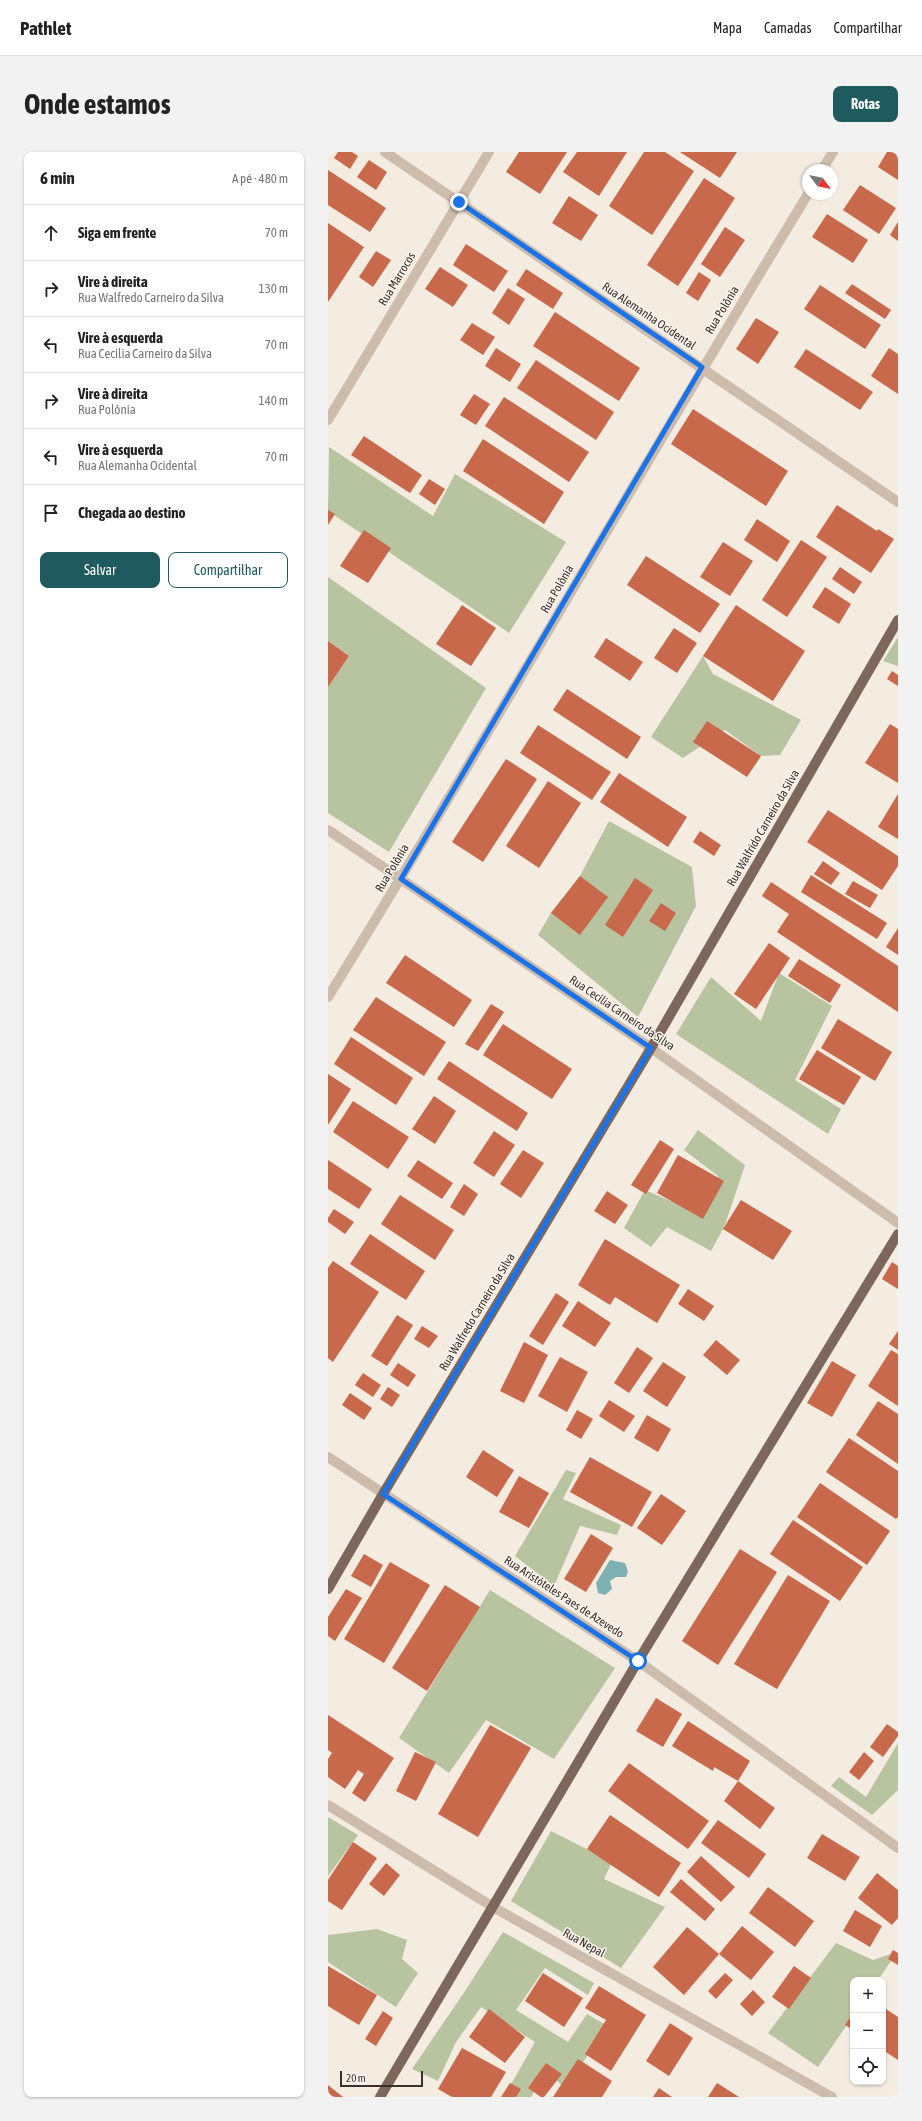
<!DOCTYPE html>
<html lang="pt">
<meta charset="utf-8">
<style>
body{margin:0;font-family:"Asap Condensed",sans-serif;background:#f2f2f2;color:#222}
.controls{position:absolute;right:12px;bottom:12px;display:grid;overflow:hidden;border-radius:8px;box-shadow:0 1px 3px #0004}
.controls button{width:36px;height:36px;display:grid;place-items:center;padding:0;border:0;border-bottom:1px solid #e0e0e0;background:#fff;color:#222;font:20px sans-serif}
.compass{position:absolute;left:474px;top:12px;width:36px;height:36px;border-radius:50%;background:#fff;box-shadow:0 1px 3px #0004;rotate:122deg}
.scale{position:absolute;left:12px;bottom:10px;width:83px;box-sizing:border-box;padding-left:4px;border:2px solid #3b302b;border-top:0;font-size:11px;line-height:14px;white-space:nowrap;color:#3b302b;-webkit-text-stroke:3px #fbf5ee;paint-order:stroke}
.stop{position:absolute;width:12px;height:12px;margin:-9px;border:3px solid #1a73e8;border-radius:50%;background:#fff}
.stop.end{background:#1a73e8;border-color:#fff;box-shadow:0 1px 4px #0008}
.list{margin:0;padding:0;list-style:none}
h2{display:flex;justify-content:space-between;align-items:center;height:52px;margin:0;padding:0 16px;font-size:17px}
h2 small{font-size:13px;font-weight:400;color:#767676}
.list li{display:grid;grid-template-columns:26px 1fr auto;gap:12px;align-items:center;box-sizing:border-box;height:56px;padding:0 16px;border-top:1px solid #e0e0e0}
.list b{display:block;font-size:15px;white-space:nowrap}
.list p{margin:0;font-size:13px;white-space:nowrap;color:#767676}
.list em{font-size:13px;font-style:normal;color:#767676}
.actions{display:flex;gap:8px;padding:12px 16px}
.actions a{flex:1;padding:9px 0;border:1px solid #1f5a5e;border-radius:8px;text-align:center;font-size:14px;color:#1f5a5e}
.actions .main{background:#1f5a5e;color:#fff}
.icon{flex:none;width:22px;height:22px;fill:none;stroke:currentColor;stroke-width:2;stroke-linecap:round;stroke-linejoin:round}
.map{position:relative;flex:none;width:570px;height:1945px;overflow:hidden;border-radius:8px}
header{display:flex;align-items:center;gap:24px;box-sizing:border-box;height:56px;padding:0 20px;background:#fff;border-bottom:1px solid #e0e0e0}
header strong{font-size:19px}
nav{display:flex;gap:22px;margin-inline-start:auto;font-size:14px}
.intro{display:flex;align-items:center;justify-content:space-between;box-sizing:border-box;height:96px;padding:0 24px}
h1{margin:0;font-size:28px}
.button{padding:10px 18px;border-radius:8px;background:#1f5a5e;color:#fff;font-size:14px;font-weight:700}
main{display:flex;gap:24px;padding:0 24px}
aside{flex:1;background:#fff;border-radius:8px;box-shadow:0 1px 3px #0004}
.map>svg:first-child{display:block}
.green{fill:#b8c4a0}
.water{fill:#7fb0b2}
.building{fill:#c8694b}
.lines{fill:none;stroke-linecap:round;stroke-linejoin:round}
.minor{stroke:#cdbbac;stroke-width:10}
.major{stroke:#7d675c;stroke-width:10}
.route{stroke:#1a73e8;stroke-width:5}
.labels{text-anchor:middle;stroke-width:3;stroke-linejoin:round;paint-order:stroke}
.street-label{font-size:12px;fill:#3b302b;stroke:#fbf5ee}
</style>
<header>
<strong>Pathlet</strong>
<nav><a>Mapa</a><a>Camadas</a><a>Compartilhar</a></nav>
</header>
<div class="intro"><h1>Onde estamos</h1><a class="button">Rotas</a></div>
<main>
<aside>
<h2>6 min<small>A pé · 480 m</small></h2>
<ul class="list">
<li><svg class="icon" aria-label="ahead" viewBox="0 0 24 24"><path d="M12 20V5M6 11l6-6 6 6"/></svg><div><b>Siga em frente</b></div><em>70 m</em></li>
<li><svg class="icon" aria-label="right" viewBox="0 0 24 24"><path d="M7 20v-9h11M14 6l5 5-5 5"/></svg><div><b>Vire à direita</b><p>Rua Walfredo Carneiro da Silva</p></div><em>130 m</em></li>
<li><svg class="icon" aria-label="left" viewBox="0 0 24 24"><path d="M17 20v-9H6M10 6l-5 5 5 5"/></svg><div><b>Vire à esquerda</b><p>Rua Cecília Carneiro da Silva</p></div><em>70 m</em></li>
<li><svg class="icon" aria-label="right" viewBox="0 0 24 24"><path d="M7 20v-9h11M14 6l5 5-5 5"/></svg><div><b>Vire à direita</b><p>Rua Polônia</p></div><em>140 m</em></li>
<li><svg class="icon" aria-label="left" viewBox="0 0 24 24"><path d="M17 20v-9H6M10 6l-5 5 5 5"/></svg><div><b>Vire à esquerda</b><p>Rua Alemanha Ocidental</p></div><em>70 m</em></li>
<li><svg class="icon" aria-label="arrive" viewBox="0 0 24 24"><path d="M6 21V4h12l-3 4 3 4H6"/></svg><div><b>Chegada ao destino</b></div></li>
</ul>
<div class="actions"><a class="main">Salvar</a><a>Compartilhar</a></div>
</aside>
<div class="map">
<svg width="570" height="1945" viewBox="0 0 570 1945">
<rect width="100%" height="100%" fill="#f4ebe1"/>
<!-- green -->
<path class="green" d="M 1,295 L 105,364 L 127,322 L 238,390 L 181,481 L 0,359 Z
M 0,425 L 158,536 L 61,700 L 0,661 L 0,535 L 21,504 L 0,489 Z
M 570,485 L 570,514 L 555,509 Z
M 375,504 L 385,522 L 473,568 L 452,603 L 433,604 L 397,578 L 355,606 L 323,585 Z
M 281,669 L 364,715 L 368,754 L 310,865 L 210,783 L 223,761 L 252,724 Z
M 451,821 L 504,854 L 467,928 L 513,957 L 500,982 L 348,882 L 383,825 L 433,869 Z
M 370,978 L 417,1013 L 397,1073 L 383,1099 L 339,1075 L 323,1095 L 296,1076 L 317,1038 L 364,1058 L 384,1051 L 390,1024 L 356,998 Z
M 238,1318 L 248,1321 L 235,1347 L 293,1373 L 289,1383 L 252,1374 L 226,1434 L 187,1404 Z
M 162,1438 L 287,1516 L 226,1607 L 158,1568 L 121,1621 L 71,1586 Z
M 570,1591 L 570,1638 L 544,1663 L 503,1634 L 511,1625 L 538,1645 Z
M 0,1665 L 30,1683 L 0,1724 Z
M 223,1679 L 284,1710 L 276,1727 L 337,1755 L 293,1816 L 183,1749 Z
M 49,1777 L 79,1788 L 74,1807 L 90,1821 L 68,1855 L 0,1810 L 0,1783 Z
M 175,1780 L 266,1831 L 260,1843 L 217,1816 L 188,1858 L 240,1890 L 259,1862 L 280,1874 L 237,1936 L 218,1919 L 203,1945 L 181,1945 L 177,1943 L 207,1890 L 153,1855 L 128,1890 L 110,1929 L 84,1917 L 137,1839 Z
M 508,1791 L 545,1808 L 569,1800 L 550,1828 L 525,1828 L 525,1864 L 490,1915 L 440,1881 Z"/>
<!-- water -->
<path class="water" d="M 282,1408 L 297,1411 L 300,1419 L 298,1425 L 288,1425 L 282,1429 L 284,1437 L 277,1443 L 270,1441 L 268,1431 Z"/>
<!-- building -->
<path class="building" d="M 10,0 L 24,0 L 30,4 L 22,17 L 6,6 Z
M 191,0 L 239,0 L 212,42 L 178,20 Z
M 249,0 L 299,0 L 271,44 L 235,20 Z
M 316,0 L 337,0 L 366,19 L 324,83 L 281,54 Z
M 352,0 L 409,0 L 392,26 Z
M 559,0 L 570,0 L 570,28 L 550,15 Z
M 41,8 L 59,20 L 48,38 L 29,25 Z
M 0,18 L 58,56 L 42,80 L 0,53 Z
M 376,26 L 407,46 L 350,134 L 319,113 Z
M 532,33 L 568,56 L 551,82 L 515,58 Z
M 241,44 L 270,63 L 253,89 L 224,71 Z
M 499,62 L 540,88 L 525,111 L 484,85 Z
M 570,70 L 570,89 L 562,83 Z
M 0,71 L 36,95 L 0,150 Z
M 397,75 L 417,88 L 392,125 L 373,112 Z
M 138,92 L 180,119 L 166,140 L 125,113 Z
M 48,99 L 63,108 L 45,135 L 31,125 Z
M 112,115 L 140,133 L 125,155 L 97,137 Z
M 198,117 L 235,141 L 225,157 L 188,133 Z
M 371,120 L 383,128 L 370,149 L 358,141 Z
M 524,132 L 563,158 L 557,167 L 517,141 Z
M 492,133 L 553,173 L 537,197 L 476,157 Z
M 180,136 L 197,147 L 181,173 L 164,161 Z
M 227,160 L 312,216 L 291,249 L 205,194 Z
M 428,166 L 451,180 L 430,212 L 408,197 Z
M 144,171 L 167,185 L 155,203 L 132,188 Z
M 168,196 L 193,212 L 182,230 L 157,214 Z
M 561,196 L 570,202 L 570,242 L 543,224 Z
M 478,197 L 545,240 L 532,258 L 466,215 Z
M 208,208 L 286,260 L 268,288 L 189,236 Z
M 146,242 L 162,252 L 148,273 L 132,263 Z
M 176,245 L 261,300 L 241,330 L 157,274 Z
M 365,257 L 460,319 L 438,354 L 343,292 Z
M 36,284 L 94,323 L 82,341 L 23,303 Z
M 155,287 L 236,340 L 216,372 L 135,319 Z
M 101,327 L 117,337 L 107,353 L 91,342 Z
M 509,353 L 549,379 L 550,377 L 566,387 L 543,421 L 488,385 Z
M 0,358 L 7,362 L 0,373 Z
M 429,367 L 462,389 L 449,410 L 416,388 Z
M 36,378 L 63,396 L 40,431 L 12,414 Z
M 473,388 L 499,405 L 459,465 L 434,448 Z
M 395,390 L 425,409 L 402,444 L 372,425 Z
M 318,404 L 392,452 L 372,481 L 299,433 Z
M 512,415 L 534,430 L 526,442 L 504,427 Z
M 497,435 L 523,452 L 511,472 L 484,455 Z
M 134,453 L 168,476 L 143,514 L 108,492 Z
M 408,453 L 477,499 L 445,549 L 375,504 Z
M 346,476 L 369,491 L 349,521 L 326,506 Z
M 278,486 L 315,510 L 302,529 L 266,505 Z
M 0,489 L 21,504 L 0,535 Z
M 564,519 L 570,523 L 570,534 L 559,527 Z
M 239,537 L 313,585 L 299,607 L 225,558 Z
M 379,569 L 433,604 L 419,625 L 365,590 Z
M 562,572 L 570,577 L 570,631 L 537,611 Z
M 210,573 L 283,620 L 264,648 L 192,601 Z
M 178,607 L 209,627 L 155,710 L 124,690 Z
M 291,621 L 359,665 L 340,695 L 272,650 Z
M 220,629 L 253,651 L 211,716 L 178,694 Z
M 570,642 L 570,687 L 550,675 Z
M 500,658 L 570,704 L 570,714 L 554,738 L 479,690 Z
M 372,679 L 393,693 L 386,704 L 365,690 Z
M 495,709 L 512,721 L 503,733 L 486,722 Z
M 483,723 L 559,771 L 549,787 L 473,740 Z
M 252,724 L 280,745 L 252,783 L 223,761 Z
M 307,726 L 325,738 L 295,785 L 277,773 Z
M 525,729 L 550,743 L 542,756 L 517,742 Z
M 443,730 L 570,814 L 570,860 L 449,780 L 461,762 L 434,744 Z
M 333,751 L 348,761 L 337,779 L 321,769 Z
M 570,776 L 570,803 L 558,795 Z
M 441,791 L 462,806 L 428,857 L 406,842 Z
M 77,803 L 144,848 L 126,875 L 58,831 Z
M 471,807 L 513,833 L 502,851 L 460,824 Z
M 48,845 L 118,890 L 96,924 L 25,878 Z
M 163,852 L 176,860 L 150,899 L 137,892 Z
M 510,867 L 564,900 L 547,929 L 493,896 Z
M 175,872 L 244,917 L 224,947 L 155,903 Z
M 23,885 L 85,926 L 68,953 L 6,912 Z
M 489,898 L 533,925 L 516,953 L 471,927 Z
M 121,909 L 200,961 L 189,979 L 109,927 Z
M 0,922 L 23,937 L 0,973 Z
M 106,944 L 128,959 L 107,992 L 84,977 Z
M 25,949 L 81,985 L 60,1017 L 5,980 Z
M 166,979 L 187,993 L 166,1025 L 145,1011 Z
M 332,988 L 346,997 L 318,1042 L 303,1033 Z
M 195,998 L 216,1011 L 193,1046 L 172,1032 Z
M 350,1003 L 396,1029 L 375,1067 L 329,1041 Z
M 0,1008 L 44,1037 L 31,1057 L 0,1037 Z
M 90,1008 L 125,1031 L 114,1047 L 79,1024 Z
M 136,1032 L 150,1042 L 136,1064 L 122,1055 Z
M 279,1039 L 300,1053 L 287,1072 L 266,1059 Z
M 72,1043 L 126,1078 L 107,1108 L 53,1072 Z
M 413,1048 L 464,1079 L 445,1108 L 395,1077 Z
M 6,1057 L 26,1070 L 17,1082 L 0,1070 L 0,1066 Z
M 42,1082 L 97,1119 L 78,1148 L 22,1112 Z
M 277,1087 L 352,1133 L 329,1171 L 287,1145 L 282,1153 L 250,1133 Z
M 5,1109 L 51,1140 L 5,1210 L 0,1206 L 0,1116 Z
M 564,1110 L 570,1114 L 570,1137 L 554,1127 Z
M 360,1137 L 386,1154 L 376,1169 L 350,1152 Z
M 228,1141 L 241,1150 L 215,1193 L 201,1184 Z
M 250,1149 L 283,1171 L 267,1195 L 234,1174 Z
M 69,1163 L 85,1173 L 59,1214 L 43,1204 Z
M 94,1174 L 110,1184 L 101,1196 L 86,1187 Z
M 570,1179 L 570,1198 L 561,1192 Z
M 388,1188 L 412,1208 L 399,1223 L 375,1203 Z
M 196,1190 L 220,1203 L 196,1251 L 172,1239 Z
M 309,1195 L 325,1206 L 301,1241 L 286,1231 Z
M 563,1198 L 570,1202 L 570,1254 L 540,1234 Z
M 232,1205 L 260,1220 L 239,1260 L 210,1244 Z
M 504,1209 L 528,1223 L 504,1265 L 479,1251 Z
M 335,1210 L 358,1225 L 339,1255 L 315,1239 Z
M 70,1211 L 88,1223 L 80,1235 L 62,1223 Z
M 35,1221 L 53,1233 L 45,1245 L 27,1233 Z
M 60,1235 L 72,1243 L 64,1255 L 52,1247 Z
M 22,1241 L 44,1256 L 36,1268 L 14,1253 Z
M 281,1248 L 307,1264 L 296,1280 L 271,1264 Z
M 550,1249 L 570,1262 L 570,1312 L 528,1283 Z
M 249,1258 L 265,1267 L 253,1287 L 238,1278 Z
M 319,1263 L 343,1277 L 330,1300 L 306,1286 Z
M 521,1286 L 570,1319 L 570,1365 L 568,1367 L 498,1320 Z
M 155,1298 L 186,1318 L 169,1345 L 138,1325 Z
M 262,1305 L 324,1340 L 304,1375 L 242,1340 Z
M 191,1324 L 221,1341 L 201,1376 L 171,1360 Z
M 492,1331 L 562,1379 L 539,1413 L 469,1365 Z
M 333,1342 L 358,1359 L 334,1393 L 309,1376 Z
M 465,1368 L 535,1415 L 512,1449 L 442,1402 Z
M 263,1382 L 285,1396 L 258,1440 L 236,1427 Z
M 412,1397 L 449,1420 L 390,1513 L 354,1489 Z
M 36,1402 L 55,1413 L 43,1435 L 23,1424 Z
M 62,1410 L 102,1433 L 56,1511 L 16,1487 Z
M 460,1423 L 502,1449 L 449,1537 L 406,1512 Z
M 117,1433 L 152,1455 L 99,1539 L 64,1516 Z
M 18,1437 L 34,1446 L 7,1489 L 0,1484 L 0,1465 Z
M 328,1546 L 354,1562 L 335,1595 L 308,1579 Z
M 0,1563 L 66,1606 L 37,1650 L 24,1641 L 36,1622 L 30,1618 L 17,1637 L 0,1625 L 0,1607 L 4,1601 L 0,1598 Z
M 360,1569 L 422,1609 L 410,1629 L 386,1615 L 385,1619 L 344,1594 Z
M 559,1572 L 570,1580 L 570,1584 L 555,1605 L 542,1595 Z
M 162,1573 L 203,1596 L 150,1685 L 110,1662 Z
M 87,1600 L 108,1610 L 88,1649 L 68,1639 Z
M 536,1600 L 546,1609 L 531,1628 L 521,1620 Z
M 301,1611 L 381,1669 L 360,1697 L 280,1639 Z
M 410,1629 L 447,1656 L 432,1677 L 396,1649 Z
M 282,1663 L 353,1711 L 331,1745 L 259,1697 Z
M 390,1668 L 438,1702 L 421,1726 L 373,1691 Z
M 494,1682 L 532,1705 L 517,1729 L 479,1706 Z
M 25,1690 L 49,1706 L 14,1758 L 0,1749 L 0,1728 Z
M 373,1704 L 407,1735 L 393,1750 L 359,1720 Z
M 58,1711 L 72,1723 L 56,1744 L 41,1732 Z
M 549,1721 L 570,1738 L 570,1766 L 564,1773 L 530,1746 Z
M 353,1727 L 387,1757 L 377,1769 L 342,1740 Z
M 440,1735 L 486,1769 L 467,1795 L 421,1761 Z
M 527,1758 L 554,1774 L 542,1795 L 515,1779 Z
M 414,1774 L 446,1800 L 423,1828 L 391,1802 Z
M 359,1775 L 391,1802 L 356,1843 L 325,1815 Z
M 565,1798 L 570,1801 L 570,1813 L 560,1807 Z
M 0,1814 L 49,1843 L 31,1873 L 0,1854 Z
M 466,1814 L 483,1826 L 461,1857 L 444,1845 Z
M 215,1821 L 255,1846 L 236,1875 L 197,1849 Z
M 397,1821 L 405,1828 L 388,1847 L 380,1839 Z
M 271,1834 L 318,1863 L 283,1919 L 257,1902 L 278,1868 L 257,1856 Z
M 425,1838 L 437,1850 L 424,1864 L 412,1852 Z
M 555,1855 L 570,1865 L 570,1908 L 555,1898 Z
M 161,1857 L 197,1885 L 177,1911 L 141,1885 Z
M 55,1859 L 65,1866 L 48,1894 L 37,1887 Z
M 525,1861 L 525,1878 L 517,1873 Z
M 342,1871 L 365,1886 L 341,1924 L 318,1909 Z
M 134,1896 L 178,1920 L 163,1945 L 124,1945 L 110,1937 Z
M 250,1907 L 284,1929 L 274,1945 L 225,1945 Z
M 218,1911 L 234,1922 L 216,1945 L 213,1945 L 200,1936 Z
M 182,1931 L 193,1937 L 188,1945 L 173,1945 Z
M 389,1931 L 411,1945 L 380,1945 Z
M 0,1933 L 15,1945 L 0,1945 Z
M 331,1936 L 344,1945 L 325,1945 Z"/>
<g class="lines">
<!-- minor -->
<path class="minor" d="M 57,0 L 570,350
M 494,18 L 505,0
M 0,268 L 161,0
M 0,678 L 323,896 L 570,1071
M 0,845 C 164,580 318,308 480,42
M 0,1305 L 310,1509 L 570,1696
M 0,1653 L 165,1755 L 504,1945"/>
<!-- major -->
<path class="major" d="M 0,1437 L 55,1342 L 323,896 L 570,468
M 52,1945 L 310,1509 L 570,1082"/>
</g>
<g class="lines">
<!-- route -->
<path class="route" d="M 131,50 L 374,215 L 73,727 L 323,896 L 55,1342 L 310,1509"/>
</g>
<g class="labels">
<!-- street labels -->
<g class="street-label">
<text transform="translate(69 127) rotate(-59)" y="4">Rua Marrocos</text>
<text transform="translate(394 158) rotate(-59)" y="4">Rua Polônia</text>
<text transform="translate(321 164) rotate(34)" y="4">Rua Alemanha Ocidental</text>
<text transform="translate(229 437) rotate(-60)" y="4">Rua Polônia</text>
<text transform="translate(435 676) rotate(-60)" y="4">Rua Walfrido Carneiro da Silva</text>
<text transform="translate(64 716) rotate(-59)" y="4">Rua Polônia</text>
<text transform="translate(294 861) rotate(34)" y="4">Rua Cecília Carneiro da Silva</text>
<text transform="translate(149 1160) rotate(-59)" y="4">Rua Walfredo Carneiro da Silva</text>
<text transform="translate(236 1445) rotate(33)" y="4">Rua Aristóteles Paes de Azevedo</text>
<text transform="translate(256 1791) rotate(29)" y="4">Rua Nepal</text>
</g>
</g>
</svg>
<div class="controls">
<button>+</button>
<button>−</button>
<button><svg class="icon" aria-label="locate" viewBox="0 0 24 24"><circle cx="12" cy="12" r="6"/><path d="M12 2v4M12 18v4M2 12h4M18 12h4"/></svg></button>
</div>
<svg class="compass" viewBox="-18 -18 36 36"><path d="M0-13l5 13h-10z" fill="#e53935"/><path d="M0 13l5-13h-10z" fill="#767676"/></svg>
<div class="scale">20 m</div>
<div class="stop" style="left:310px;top:1509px"></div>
<div class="stop end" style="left:131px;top:50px"></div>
</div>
</main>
